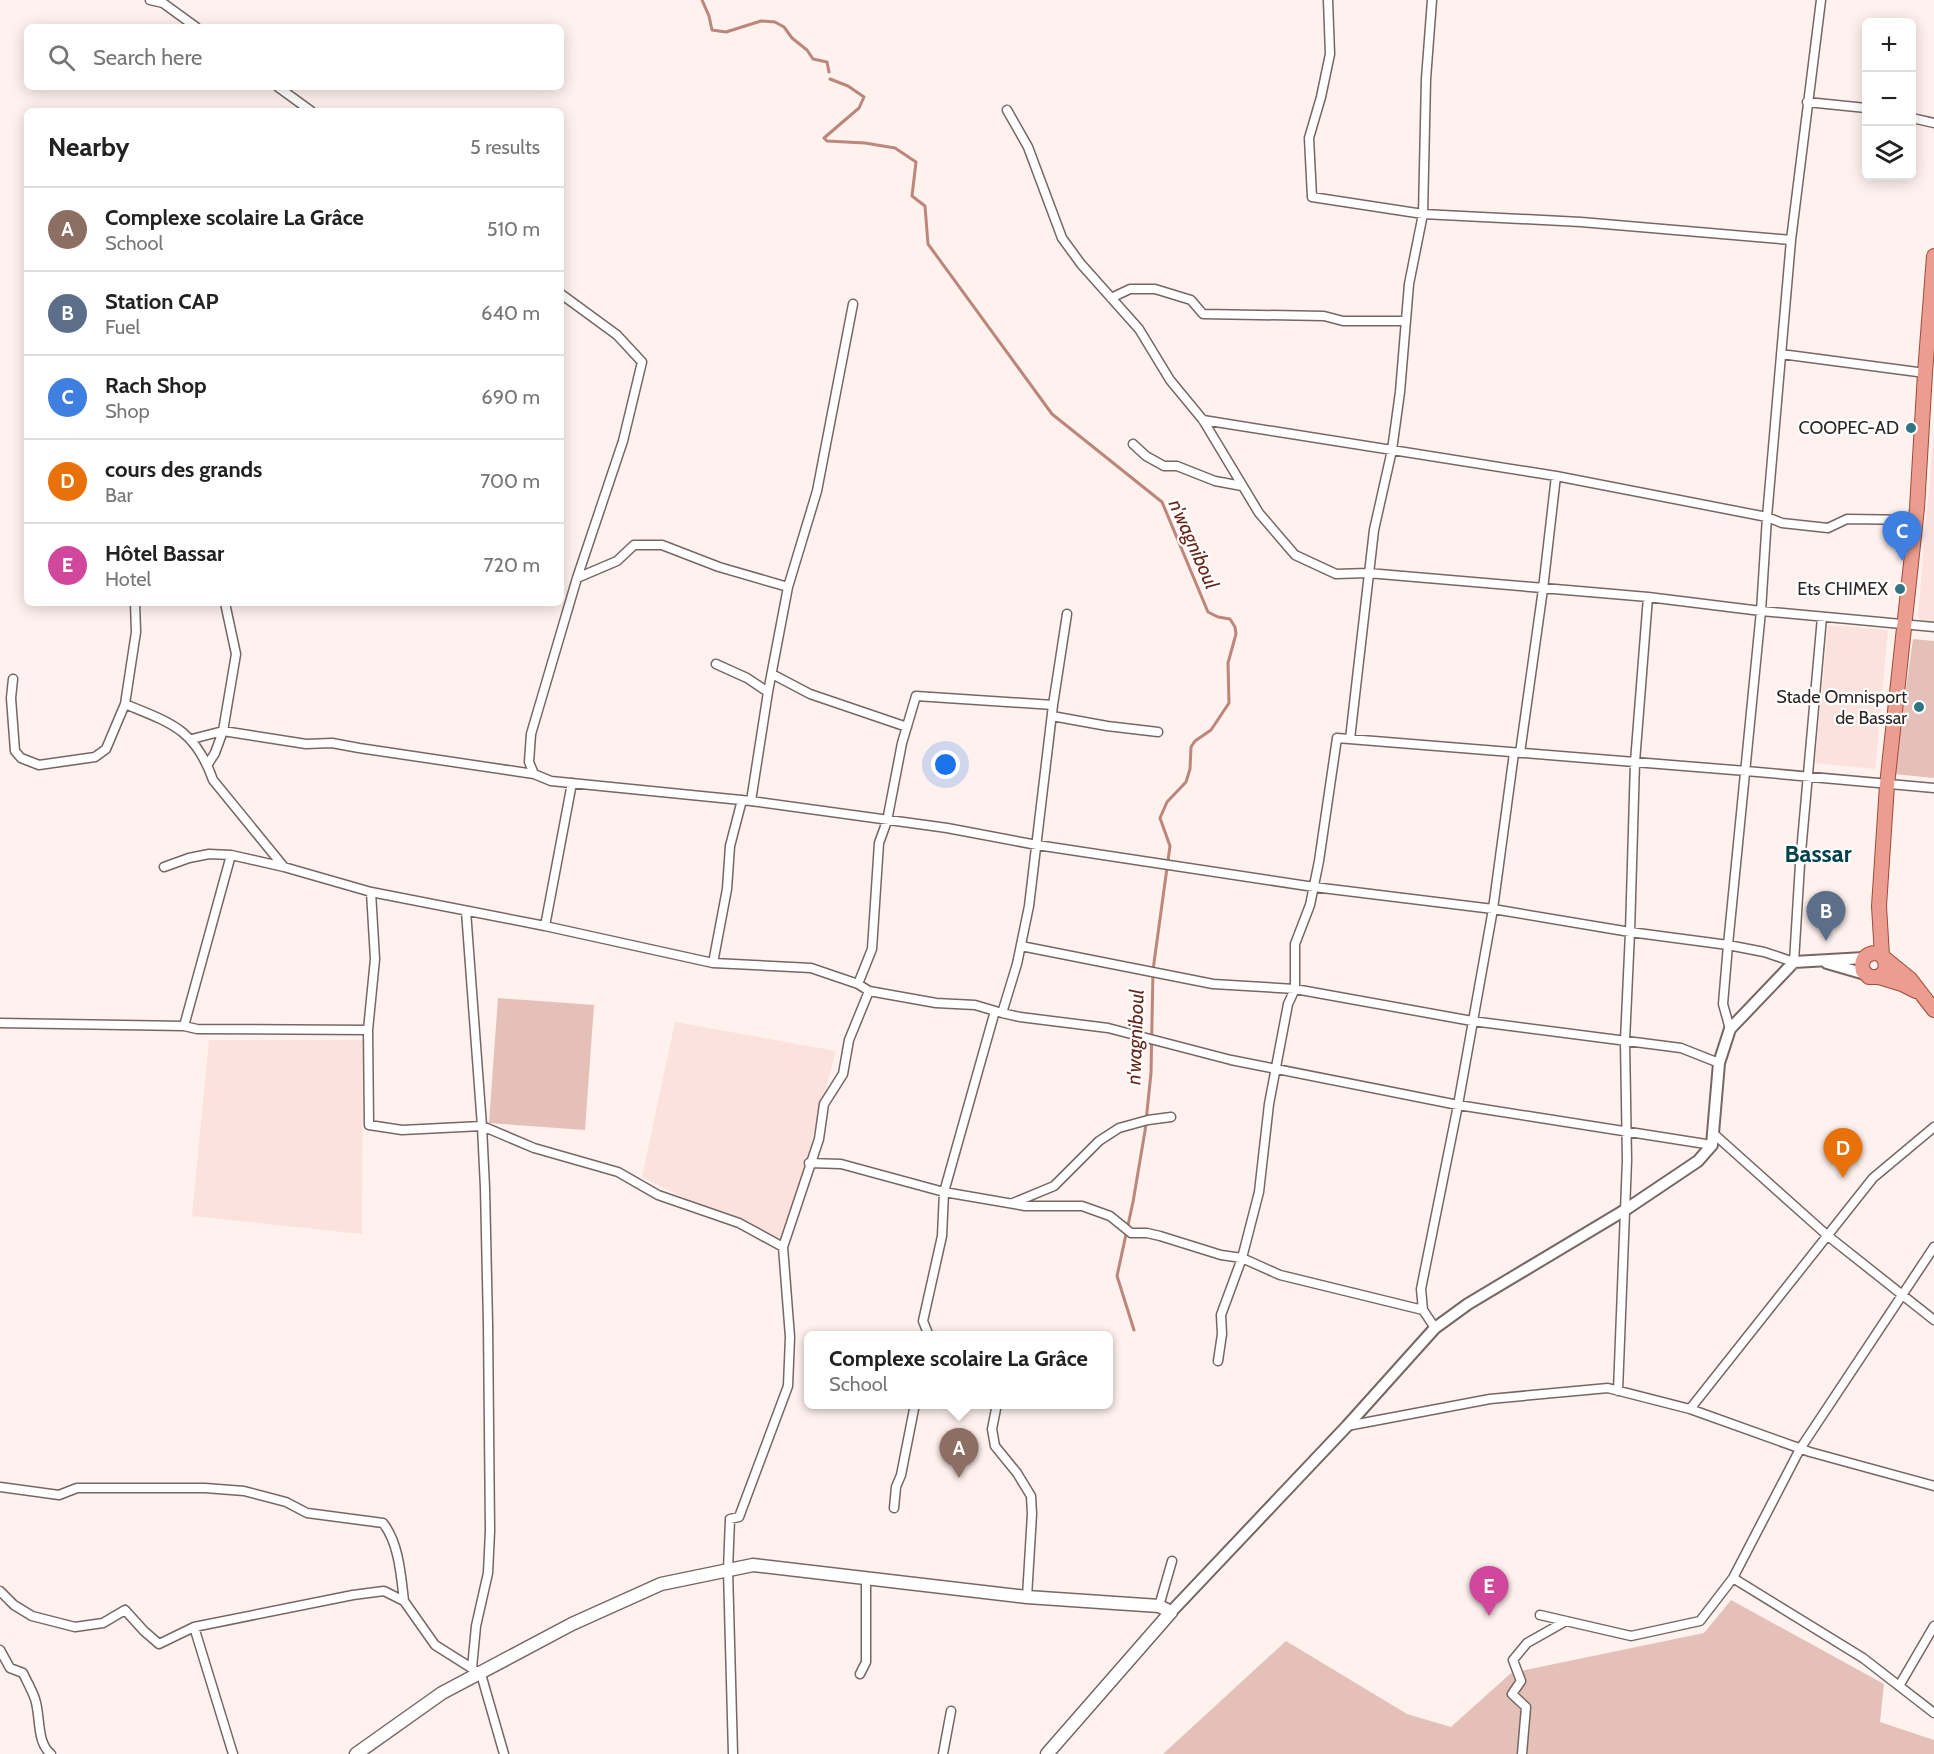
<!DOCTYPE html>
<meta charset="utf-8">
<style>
body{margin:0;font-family:Cabin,sans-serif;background:#f6f6f6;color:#222}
.controls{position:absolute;right:18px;top:18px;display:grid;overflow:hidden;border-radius:9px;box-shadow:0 3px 15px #0003}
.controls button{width:54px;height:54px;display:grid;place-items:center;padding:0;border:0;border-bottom:2px solid #e0e0e0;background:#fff;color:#222;font:30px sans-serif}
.you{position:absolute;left:946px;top:765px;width:21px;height:21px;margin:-15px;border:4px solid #fff;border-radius:50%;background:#1a73e8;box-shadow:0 0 0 9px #1a73e833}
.badge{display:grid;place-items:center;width:39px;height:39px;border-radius:50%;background:#db2777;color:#fff;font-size:20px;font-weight:700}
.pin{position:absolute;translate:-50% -50px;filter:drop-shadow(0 2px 3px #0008)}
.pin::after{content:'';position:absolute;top:32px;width:21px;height:18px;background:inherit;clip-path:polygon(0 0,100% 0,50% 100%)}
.popup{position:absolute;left:804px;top:1331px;width:309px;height:78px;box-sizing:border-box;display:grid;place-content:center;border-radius:9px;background:#fff;filter:drop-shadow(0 2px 4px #0005);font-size:20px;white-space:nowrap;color:#767676}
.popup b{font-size:22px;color:#222}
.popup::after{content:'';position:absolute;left:50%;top:100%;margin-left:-12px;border:12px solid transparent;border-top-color:#fff}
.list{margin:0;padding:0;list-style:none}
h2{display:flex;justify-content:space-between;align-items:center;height:78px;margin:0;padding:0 24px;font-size:26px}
h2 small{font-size:20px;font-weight:400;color:#767676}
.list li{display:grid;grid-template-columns:39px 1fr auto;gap:18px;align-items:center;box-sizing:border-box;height:84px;padding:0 24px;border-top:2px solid #e0e0e0}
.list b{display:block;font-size:22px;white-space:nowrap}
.list p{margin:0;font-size:20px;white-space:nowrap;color:#767676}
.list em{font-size:20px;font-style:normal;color:#767676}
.icon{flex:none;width:33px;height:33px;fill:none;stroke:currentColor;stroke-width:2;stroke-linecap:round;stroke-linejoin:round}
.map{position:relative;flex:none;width:1934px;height:1754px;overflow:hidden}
.search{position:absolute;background:#fff;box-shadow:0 3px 15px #0003;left:24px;top:24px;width:540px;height:66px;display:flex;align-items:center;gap:15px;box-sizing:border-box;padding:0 21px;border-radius:9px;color:#767676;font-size:22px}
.panel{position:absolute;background:#fff;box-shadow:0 3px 15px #0003;left:24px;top:108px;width:540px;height:498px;border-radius:9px}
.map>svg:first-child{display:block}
.built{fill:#fbe2dc}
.green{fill:#e4c0b8}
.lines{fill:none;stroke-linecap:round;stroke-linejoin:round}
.stream{stroke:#bc867a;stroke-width:3}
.minor-casing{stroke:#766764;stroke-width:11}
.tertiary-casing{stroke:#766764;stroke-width:14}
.secondary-casing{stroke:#766764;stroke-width:15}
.primary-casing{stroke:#9f4a39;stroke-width:16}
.minor{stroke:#fff;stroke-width:8}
.tertiary{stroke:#fff;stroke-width:10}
.secondary{stroke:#fff;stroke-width:12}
.primary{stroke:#eb9e8f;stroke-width:14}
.poi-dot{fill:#307583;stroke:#fff;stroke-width:2}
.labels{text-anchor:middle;stroke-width:4.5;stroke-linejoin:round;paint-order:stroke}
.poi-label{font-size:18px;fill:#2c2624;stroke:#fff;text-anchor:end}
.water-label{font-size:20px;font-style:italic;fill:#692619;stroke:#fff}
.district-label{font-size:24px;font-weight:bold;fill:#02424d;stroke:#fff}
</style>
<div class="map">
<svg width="1934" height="1754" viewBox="0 0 1934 1754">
<rect width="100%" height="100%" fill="#fef1ee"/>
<!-- built -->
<path class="built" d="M 1934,429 L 1934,626 L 1924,625 L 1918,616 Z
M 1828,625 L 1888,630 L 1875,769 L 1815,763 Z
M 675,1022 L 836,1051 L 783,1247 L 642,1177 Z
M 209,1040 L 363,1040 L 362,1234 L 192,1216 Z"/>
<!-- green -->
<path class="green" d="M 1913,639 L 1934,641 L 1934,778 L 1894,774 Z
M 498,998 L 594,1005 L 585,1130 L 489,1123 Z
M 1731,1600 L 1884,1684 L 1880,1722 L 1934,1740 L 1934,1754 L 1163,1754 L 1286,1641 L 1407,1714 L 1451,1727 L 1511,1673 L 1704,1633 Z"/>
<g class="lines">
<!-- stream -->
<path class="stream" d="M 702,0 L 709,16 L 712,30 L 726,32 L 761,21 L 775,22 L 784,27 L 792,38 L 807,50 L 813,59 L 827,62 L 829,72
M 830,79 L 848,86 L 864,97 L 859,108 L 824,138 L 827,141 L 865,143 L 895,148 L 916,162 L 912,196 L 925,206 L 928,244 L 1052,414 L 1162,502 L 1208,612 L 1218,617 L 1230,619 L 1235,627 L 1236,634 L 1228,663 L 1229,703 L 1211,730 L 1195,741 L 1191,747 L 1190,769 L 1186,782 L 1167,802 L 1160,818 L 1170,846 L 1153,970 L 1151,1073 L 1145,1131 L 1133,1202 L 1117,1276 L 1134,1330"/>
<!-- minor casing -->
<g class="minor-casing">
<path id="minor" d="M 150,0 L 163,3 L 196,27
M 1328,0 L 1330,54 L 1321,97 L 1309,138 L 1312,197 L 1423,214 L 1581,222 L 1791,240
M 278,87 L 311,111
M 1807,102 L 1866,108
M 1007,110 L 1028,147 L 1062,238 L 1081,264 L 1139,329 L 1170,380 L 1203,420 L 1259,513 L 1295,555 L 1336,574 L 1368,573 L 1648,597 L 1761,611 L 1934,627
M 1912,118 L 1934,123
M 561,294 L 617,335 L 642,362 L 623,441 L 577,578 L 531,734 L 529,762 L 534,774 L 551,781 L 751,801 L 947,828 L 1037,845 L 1314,887 L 1493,909 L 1630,932 L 1728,945 L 1764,952 L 1794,962 L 1800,864 L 1822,617
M 1111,298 L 1130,289 L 1155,289 L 1191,300 L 1203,314 L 1324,316 L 1343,321 L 1406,321
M 1781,354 L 1925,373
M 1203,420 L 1556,476 L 1767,517 L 1782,523 L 1828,528 L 1847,519 L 1916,520
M 1133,444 L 1146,456 L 1164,466 L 1177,466 L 1215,481 L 1242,486
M 577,578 L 617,561 L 634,545 L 662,545 L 719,567 L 788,587
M 716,664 L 747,678 L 768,692
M 772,674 L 810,694 L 907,727
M 13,679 L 11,698 L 15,751 L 21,758 L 39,765 L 95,757 L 106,749 L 125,704 C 171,723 195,729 213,780 L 284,867
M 125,704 L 136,632 L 135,603
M 1053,705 L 1067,614
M 1052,716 L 1107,726 L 1158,732
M 192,739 L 223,731 L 306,744 L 332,743 L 359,748 L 534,774
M 1350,739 L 1374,530 L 1392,450 L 1400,392 L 1409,284 L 1423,214 L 1426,79 L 1432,0
M 1520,753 L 1543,589 L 1556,476
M 208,764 L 215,753 L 223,731 L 236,654 L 225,603
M 572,783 L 545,926 L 713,963 L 811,968 L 858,984 L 869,991 L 936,1003 L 975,1005 L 1002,1013
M 751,801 L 768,692 L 788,587 L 817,491 L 853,304
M 164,867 L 189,858 L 209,854 L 231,855 L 284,867 L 371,892 L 545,926
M 1021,946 L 1213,984 L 1295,989 L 1472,1021 L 1681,1048 L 1719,1063
M 713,963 L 727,889 L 730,846 L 742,800
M 858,984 L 872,949 L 879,843 L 887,821 L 902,743 L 916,696 L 1053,705 L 1029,906 L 1017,964 L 1002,1013 L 1020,1017 L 1108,1028 L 1231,1060 L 1458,1105 L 1712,1145
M 0,1023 L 184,1026 L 231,855
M 184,1026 L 197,1029 L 368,1030 L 375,959 L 371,892
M 1730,1029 L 1723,1004 L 1728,945 L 1761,611 L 1767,517 L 1791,240 L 1821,0
M 368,1030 L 369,1125 L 402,1130 L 482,1126 L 466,911
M 1714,1134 L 1828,1236 L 1934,1320
M 809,1163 L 841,1164 L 944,1192 L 1025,1206 L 1082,1206 L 1110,1216 L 1131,1233 L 1147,1233 L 1160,1236 L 1221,1255 L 1242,1258 L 1280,1275 L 1423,1310
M 1013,1203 L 1054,1186 L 1099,1141 L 1119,1128 L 1148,1120 L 1171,1117
M 1435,1328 L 1423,1310 L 1421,1289 L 1458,1105 L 1493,909 L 1514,753
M 929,1336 L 923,1321 L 942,1236 L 944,1192 L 995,1011
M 1218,1361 L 1222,1334 L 1221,1315 L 1242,1258 L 1259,1192 L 1269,1104 L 1288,1004 L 1295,989 L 1295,944 L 1310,905 L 1319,861 L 1337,738 L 1746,771 L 1934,788
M 1618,1391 L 1627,1160 L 1625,1041 L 1630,932 L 1635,762 L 1648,597
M 997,1404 L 992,1429 L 995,1446 L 1017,1473 L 1031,1496 L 1032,1514 L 1027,1597
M 1690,1409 L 1873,1178 L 1934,1127
M 1347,1426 L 1490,1399 L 1608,1388 L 1690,1409 L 1810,1452 L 1934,1486
M 0,1487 L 59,1495 L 77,1488 L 205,1488 L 244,1491 L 286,1502 L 307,1513 L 383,1523 C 399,1543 401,1576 404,1601
M 894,1508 L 896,1487 L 901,1475 L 915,1404
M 1733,1578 L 1863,1658 L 1934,1713
M 0,1591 L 14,1605 L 32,1616 L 75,1627 L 103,1623 L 125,1610 L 144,1631 L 159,1644 L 194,1627 L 353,1595 L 384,1591 L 404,1601 L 435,1645 L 481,1674 L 504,1754
M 1159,1606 L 1172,1561
M 1540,1615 L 1631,1636 L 1700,1621 L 1733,1578 L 1800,1449 L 1934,1247
M 194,1627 L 233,1754
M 0,1650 L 10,1668 L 23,1673 C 27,1682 32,1690 35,1699 C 41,1717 36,1742 51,1754
M 472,1668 L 476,1626 L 488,1573 L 490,1531 L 488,1324 L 485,1188 L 482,1126 L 534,1148 L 618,1172 L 658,1195 L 739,1223 L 783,1247
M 860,1674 L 866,1662 L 866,1578
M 1899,1686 L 1934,1626
M 733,1754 L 728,1570 L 730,1519 L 739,1517 L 788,1386 L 790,1337 L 783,1247 L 819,1139 L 824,1104 L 843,1074 L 849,1040 L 869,991
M 943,1754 L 951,1711
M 1522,1754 L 1526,1707 L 1512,1694 L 1521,1681 L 1513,1660 L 1527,1643 L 1566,1621"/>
</g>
<!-- tertiary casing -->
<g class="tertiary-casing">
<path id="tertiary" d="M 1827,963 L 1865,974
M 1171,1612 L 1347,1426 L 1435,1328 L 1468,1304 L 1625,1210 L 1698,1161 L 1712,1145 L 1719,1063 L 1730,1029 L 1794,962 L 1864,958"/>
</g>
<!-- secondary casing -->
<g class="secondary-casing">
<path id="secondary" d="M 356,1754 L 442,1693 L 572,1624 L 661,1584 L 753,1565 L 1027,1597 L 1159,1606 L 1171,1612 L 1047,1754"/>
</g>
<!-- primary casing -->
<g class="primary-casing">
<path id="primary" d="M 1882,956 L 1879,906 L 1887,785 L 1917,508 L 1925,373 L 1934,256
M 1885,960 L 1886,970 L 1879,977 L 1869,977 L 1863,971 C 1860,960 1866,952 1878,953 L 1910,979 L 1934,1010
M 1879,977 L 1902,984 L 1916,991"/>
</g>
<!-- minor -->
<use href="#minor" class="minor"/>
<!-- tertiary -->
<use href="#tertiary" class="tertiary"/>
<!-- secondary -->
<use href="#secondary" class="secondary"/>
<!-- primary -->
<use href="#primary" class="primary"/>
</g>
<!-- markers -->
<g class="poi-dot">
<circle cx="1911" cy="428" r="6"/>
<circle cx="1900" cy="589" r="6"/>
<circle cx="1919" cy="707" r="6"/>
</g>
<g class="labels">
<!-- poi labels -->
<g class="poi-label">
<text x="1899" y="434">COOPEC-AD</text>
<text x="1888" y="595">Ets CHIMEX</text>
<text x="1907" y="703">Stade Omnisport<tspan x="1907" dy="21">de Bassar</tspan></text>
</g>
<!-- water labels -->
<g class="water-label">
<text transform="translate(1194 544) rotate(66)" y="7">n'wagniboul</text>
<text transform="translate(1135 1037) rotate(-88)" y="7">n'wagniboul</text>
</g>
<!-- district labels -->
<g class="district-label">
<text x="1818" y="862">Bassar</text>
</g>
</g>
</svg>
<div class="controls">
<button>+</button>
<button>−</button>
<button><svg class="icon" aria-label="layers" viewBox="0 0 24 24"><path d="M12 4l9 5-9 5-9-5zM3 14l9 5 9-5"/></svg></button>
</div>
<div class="you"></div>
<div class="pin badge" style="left:959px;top:1478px;background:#8d6e63">A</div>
<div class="popup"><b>Complexe scolaire La Grâce</b>School</div>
<div class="pin badge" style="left:1826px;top:941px;background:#5c6f8a">B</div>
<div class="pin badge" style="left:1902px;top:561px;background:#3f7fe0">C</div>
<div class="pin badge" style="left:1843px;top:1178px;background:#e8710a">D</div>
<div class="pin badge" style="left:1489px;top:1616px;background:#d1479c">E</div>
<div class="search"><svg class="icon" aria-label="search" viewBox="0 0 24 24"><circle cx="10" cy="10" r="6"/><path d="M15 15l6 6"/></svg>Search here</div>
<section class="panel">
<h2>Nearby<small>5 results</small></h2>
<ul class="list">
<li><span class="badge" style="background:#8d6e63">A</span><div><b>Complexe scolaire La Grâce</b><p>School</p></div><em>510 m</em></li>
<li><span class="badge" style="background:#5c6f8a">B</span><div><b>Station CAP</b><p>Fuel</p></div><em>640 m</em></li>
<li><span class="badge" style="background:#3f7fe0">C</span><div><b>Rach Shop</b><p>Shop</p></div><em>690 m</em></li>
<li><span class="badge" style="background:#e8710a">D</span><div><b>cours des grands</b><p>Bar</p></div><em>700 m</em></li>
<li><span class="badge" style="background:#d1479c">E</span><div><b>Hôtel Bassar</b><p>Hotel</p></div><em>720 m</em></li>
</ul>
</section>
</div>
